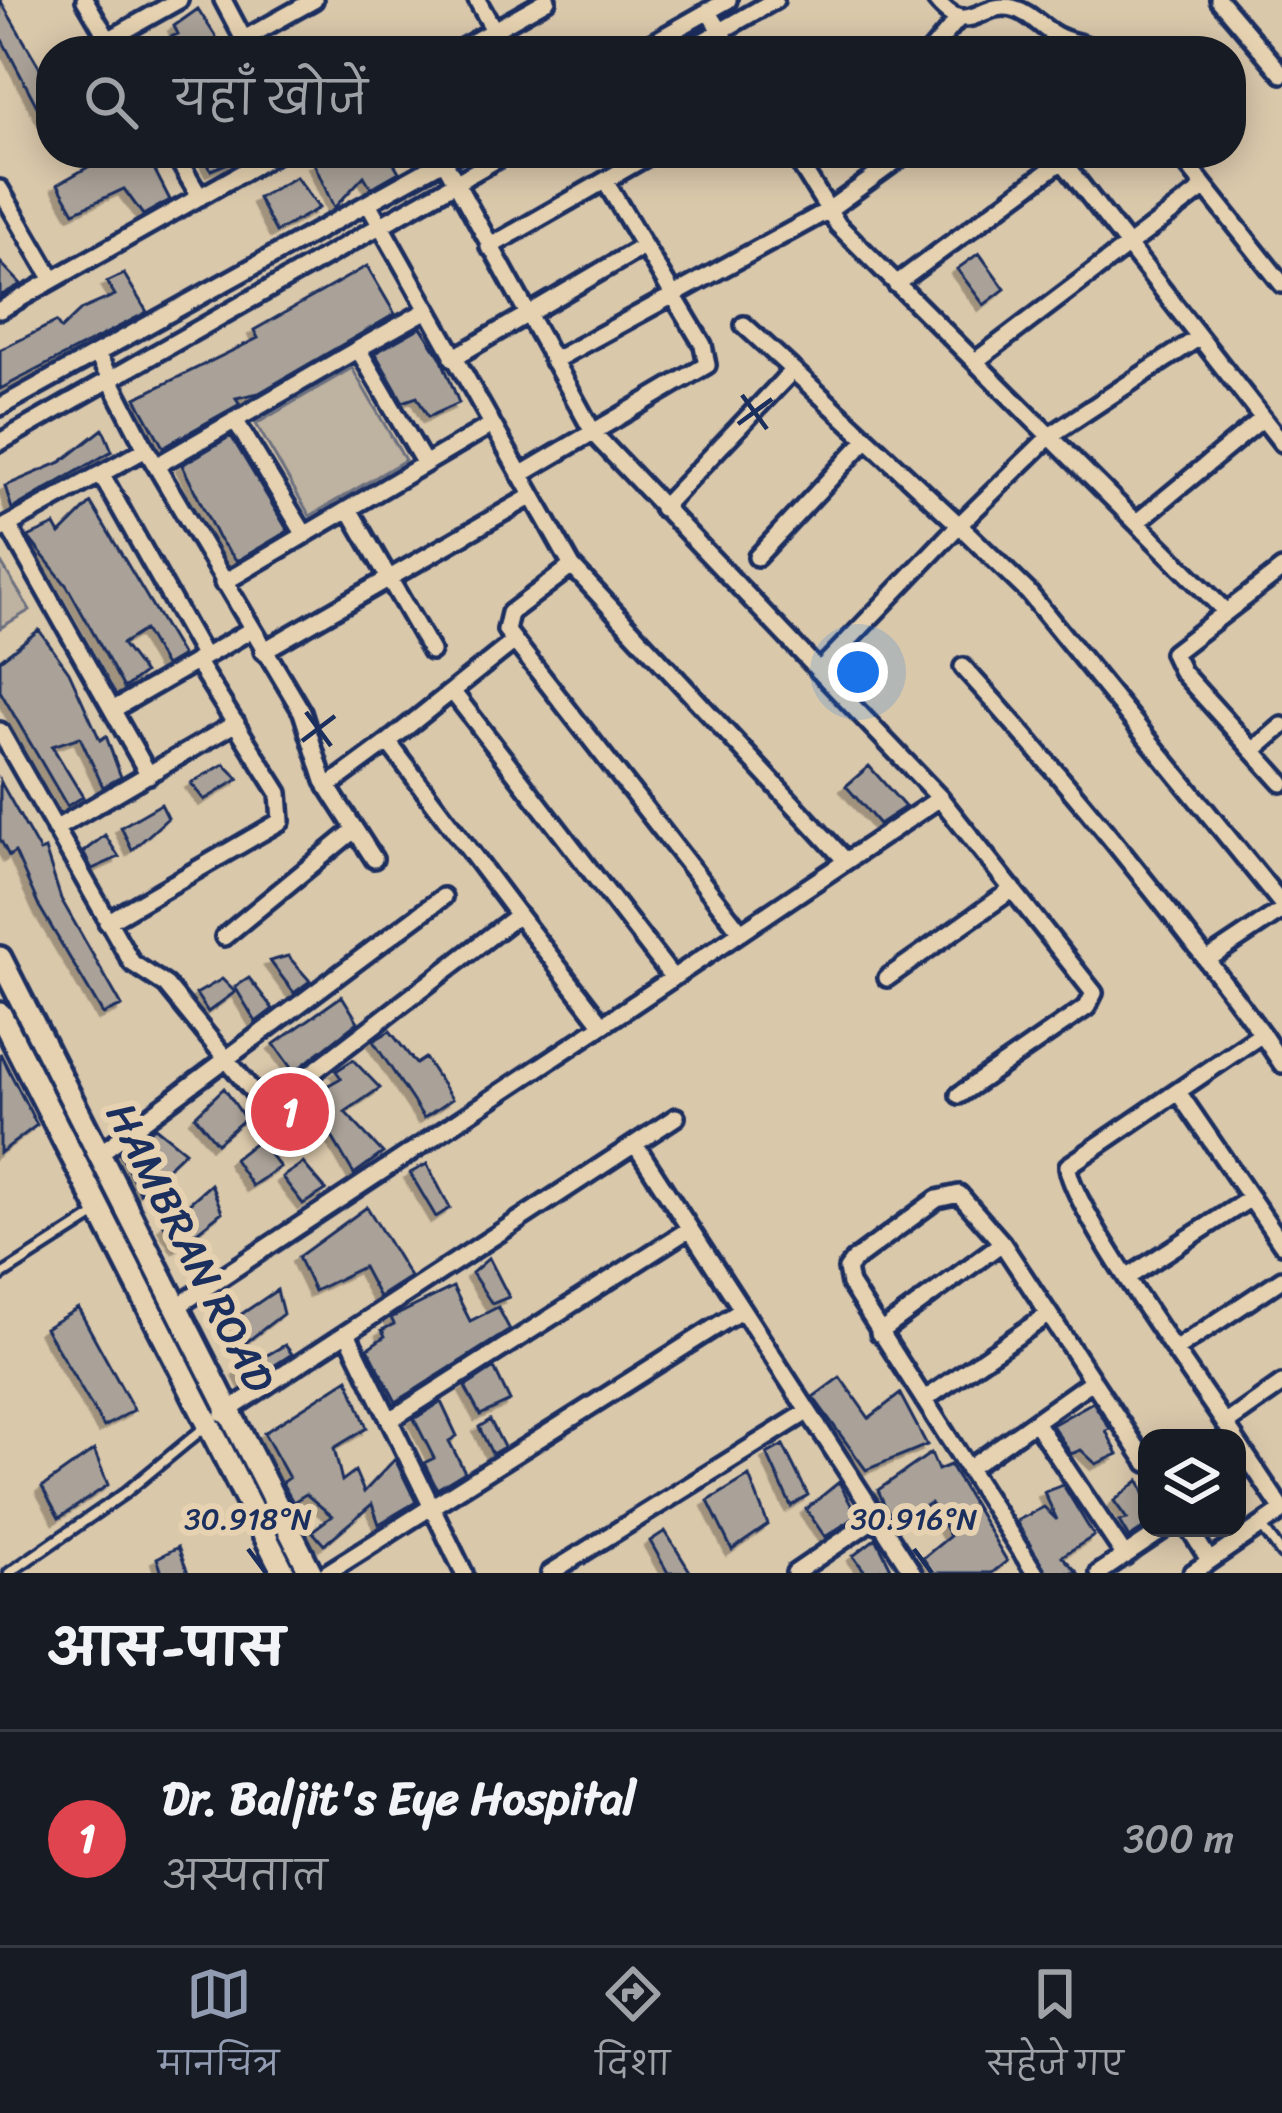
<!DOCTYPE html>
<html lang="hi">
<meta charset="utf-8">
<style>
body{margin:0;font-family:Sriracha,"Playpen Sans Deva",sans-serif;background:#242831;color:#f1f3f6}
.controls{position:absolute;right:36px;bottom:36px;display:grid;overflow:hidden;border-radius:24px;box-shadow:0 6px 30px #0003}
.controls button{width:108px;height:108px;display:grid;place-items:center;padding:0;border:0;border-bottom:3px solid #363941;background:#171b24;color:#f1f3f6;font:60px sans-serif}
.you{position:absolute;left:858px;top:672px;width:42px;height:42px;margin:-30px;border:9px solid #fff;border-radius:50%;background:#1a73e8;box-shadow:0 0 0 18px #1a73e833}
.badge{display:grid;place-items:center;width:78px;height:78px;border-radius:50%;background:#919bb2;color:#fff;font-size:39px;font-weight:700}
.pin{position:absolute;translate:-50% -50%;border:6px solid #fff;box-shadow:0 3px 12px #0006}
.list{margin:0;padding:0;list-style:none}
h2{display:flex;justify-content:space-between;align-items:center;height:156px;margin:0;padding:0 48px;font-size:51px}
h2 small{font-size:39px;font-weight:400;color:#9ea1a6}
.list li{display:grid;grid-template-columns:78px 1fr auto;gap:36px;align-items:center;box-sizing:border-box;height:216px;padding:0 48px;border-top:3px solid #363941}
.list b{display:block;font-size:45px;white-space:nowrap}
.list p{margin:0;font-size:39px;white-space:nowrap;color:#9ea1a6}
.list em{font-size:39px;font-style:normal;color:#9ea1a6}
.icon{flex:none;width:66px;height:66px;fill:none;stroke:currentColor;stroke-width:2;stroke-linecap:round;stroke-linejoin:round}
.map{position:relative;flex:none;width:1282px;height:1573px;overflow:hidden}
.search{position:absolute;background:#171b24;box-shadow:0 6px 30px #0003;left:36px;right:36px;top:36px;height:132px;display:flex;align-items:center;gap:30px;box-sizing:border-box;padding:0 42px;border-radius:48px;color:#9ea1a6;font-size:45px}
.sheet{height:372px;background:#171b24}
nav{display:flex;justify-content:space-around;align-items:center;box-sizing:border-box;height:168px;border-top:3px solid #363941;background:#171b24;font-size:33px;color:#9ea1a6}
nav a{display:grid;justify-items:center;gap:6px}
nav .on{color:#919bb2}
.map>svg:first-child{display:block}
.green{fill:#beb2a0;stroke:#6c707f;stroke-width:3}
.building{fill:#aaa298;stroke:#1b2f5e;stroke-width:3;filter:url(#shadow)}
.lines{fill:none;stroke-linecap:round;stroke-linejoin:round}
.service-casing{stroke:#1b2f5e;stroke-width:16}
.minor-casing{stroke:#1b2f5e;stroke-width:24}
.secondary-casing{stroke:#1b2f5e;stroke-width:30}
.service{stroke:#e6d2b0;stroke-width:8}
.minor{stroke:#e6d2b0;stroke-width:15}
.secondary{stroke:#e6d2b0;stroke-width:21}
.ticks{fill:none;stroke:#1b2f5e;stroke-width:4.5}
.labels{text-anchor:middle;stroke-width:12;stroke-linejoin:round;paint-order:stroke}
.street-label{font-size:42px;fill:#1b2f5e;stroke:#e6d2b0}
.ticks-label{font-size:30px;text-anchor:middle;fill:#1b2f5e;stroke:#e6d2b0;stroke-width:12;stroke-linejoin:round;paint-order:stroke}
</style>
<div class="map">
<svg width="1282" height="1573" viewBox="0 0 1282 1573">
<defs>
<filter id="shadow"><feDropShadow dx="-5.5" dy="5.5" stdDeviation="0" flood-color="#0004"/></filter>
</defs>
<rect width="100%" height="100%" fill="#dac8ab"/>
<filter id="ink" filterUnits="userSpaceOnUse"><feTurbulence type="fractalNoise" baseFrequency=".00833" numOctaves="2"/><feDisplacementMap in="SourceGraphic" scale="24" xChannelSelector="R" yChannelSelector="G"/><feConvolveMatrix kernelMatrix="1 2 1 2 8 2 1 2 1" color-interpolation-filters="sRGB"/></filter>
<g filter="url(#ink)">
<!-- green -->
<path class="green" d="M 352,368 L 405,460 L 310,516 L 256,424 Z
M 0,561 L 30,610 L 0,628 Z"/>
<!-- building -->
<path class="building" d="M 0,0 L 51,87 L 51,133 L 0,36 Z
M 198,9 L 225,51 L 138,51 L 178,34 L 174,26 Z
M 113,153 L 146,153 L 170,200 L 143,215 L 124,189 L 74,212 L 58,184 Z
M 202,153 L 253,153 L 211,170 Z
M 347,153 L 388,153 L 399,172 L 371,188 L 364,176 L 334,208 L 314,163 Z
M 296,177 L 319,208 L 276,232 L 258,198 Z
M 979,253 L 1005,289 L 984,305 L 957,269 Z
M 0,262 L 21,284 L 0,296 Z
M 367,266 L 395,314 L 259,393 L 236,398 L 240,404 L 163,447 L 136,398 L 258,338 L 254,330 Z
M 124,274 L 147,312 L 0,389 L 0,350 L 56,322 L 61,329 L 81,310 L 115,295 L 107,282 Z
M 421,327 L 441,358 L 459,403 L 428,417 L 417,397 L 403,402 L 375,353 Z
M 103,429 L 112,451 L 12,509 L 5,486 L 61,462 Z
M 231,436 L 288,531 L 237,561 L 218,538 L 182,465 Z
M 91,503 L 182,656 L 165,666 L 144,630 L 122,644 L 144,673 L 124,688 L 67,586 L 28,537 L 55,525 L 60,534 Z
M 39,630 L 69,672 L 100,740 L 106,736 L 121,777 L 103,787 L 80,737 L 52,746 L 83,797 L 67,806 L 0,691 L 0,660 Z
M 224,764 L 239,779 L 204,800 L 191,783 Z
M 869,766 L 905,807 L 879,824 L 846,786 Z
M 0,781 L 40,852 L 45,849 L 61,899 L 122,1006 L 103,1014 L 39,906 L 15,852 L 9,856 L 0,839 Z
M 161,804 L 168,818 L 132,850 L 121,827 Z
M 105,835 L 119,857 L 92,869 L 83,852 Z
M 288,956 L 310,981 L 294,993 L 270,961 Z
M 249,978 L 273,1009 L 256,1022 L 235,987 Z
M 222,979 L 235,992 L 208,1012 L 196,994 Z
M 342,996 L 358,1022 L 294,1072 L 274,1044 Z
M 390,1031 L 416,1064 L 425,1058 L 452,1099 L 424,1118 L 373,1041 Z
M 0,1053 L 37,1125 L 0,1153 Z
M 353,1060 L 380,1088 L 345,1112 L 383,1153 L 354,1174 L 318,1113 L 292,1132 L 278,1113 L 341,1078 L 336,1071 Z
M 224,1088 L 245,1119 L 217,1143 L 195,1116 Z
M 155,1127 L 185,1151 L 140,1193 L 120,1153 Z
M 258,1140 L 280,1167 L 252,1186 L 234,1159 Z
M 303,1163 L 326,1190 L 303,1204 L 282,1177 Z
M 427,1164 L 450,1208 L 436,1217 L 410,1173 Z
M 211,1184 L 222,1212 L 178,1247 L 164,1225 Z
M 367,1207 L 410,1277 L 379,1297 L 363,1267 L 314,1291 L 298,1257 Z
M 489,1258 L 509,1297 L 492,1304 L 472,1273 Z
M 453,1287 L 470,1321 L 498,1307 L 510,1330 L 396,1402 L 368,1348 L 385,1336 L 382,1330 L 394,1324 L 391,1318 Z
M 277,1290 L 283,1314 L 239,1348 L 224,1326 Z
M 78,1308 L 134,1410 L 104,1427 L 45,1328 Z
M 285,1345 L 292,1354 L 246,1384 L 239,1371 Z
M 494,1368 L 510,1401 L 480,1415 L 465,1387 Z
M 840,1377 L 869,1418 L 900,1394 L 927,1445 L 866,1470 L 813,1397 Z
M 348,1379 L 367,1428 L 334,1448 L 342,1481 L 355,1471 L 364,1492 L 395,1459 L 416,1502 L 379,1524 L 372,1504 L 324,1545 L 312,1531 L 332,1516 L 306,1494 L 293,1502 L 282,1483 L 289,1478 L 264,1433 Z
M 441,1402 L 457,1436 L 449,1441 L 465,1472 L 437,1489 L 424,1463 L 434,1458 L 414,1419 Z
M 1093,1402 L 1110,1429 L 1106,1431 L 1118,1454 L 1096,1464 L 1081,1450 L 1071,1454 L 1052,1425 Z
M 490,1420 L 504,1447 L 492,1454 L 479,1427 Z
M 783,1445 L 808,1495 L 791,1506 L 767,1454 Z
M 94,1450 L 108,1485 L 59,1518 L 42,1487 Z
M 931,1453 L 938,1470 L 950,1465 L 1007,1561 L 992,1573 L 933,1573 L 923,1558 L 950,1536 L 931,1503 L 896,1522 L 886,1508 L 878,1490 Z
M 749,1476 L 768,1525 L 732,1550 L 708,1501 Z
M 1139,1480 L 1147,1501 L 1147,1526 L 1129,1538 L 1119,1521 L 1127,1519 L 1114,1501 Z
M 839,1482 L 857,1516 L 825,1537 L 806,1509 Z
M 1063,1485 L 1094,1536 L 1062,1556 L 1078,1573 L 1047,1573 L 1016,1521 L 1044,1507 L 1057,1520 L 1044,1492 Z
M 665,1531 L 691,1573 L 668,1573 L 650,1541 Z
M 876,1538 L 891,1568 L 866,1573 L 853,1556 Z
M 178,1547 L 188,1573 L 162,1573 L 157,1558 Z"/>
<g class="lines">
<!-- service casing -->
<g class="service-casing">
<path id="service" d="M 0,1276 L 100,1212
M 1262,1527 L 1282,1554
M 9,1573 L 125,1493 L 205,1427"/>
</g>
<!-- minor casing -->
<g class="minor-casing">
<path id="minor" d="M 85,0 L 115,51
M 223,0 L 250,51
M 477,0 L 494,30
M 936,0 C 968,40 981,0 1013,8 C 1033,13 1044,32 1062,38 C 1075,44 1085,42 1097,51
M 1219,0 L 1282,74
M 708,11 L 733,51
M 244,39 L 314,0
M 108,40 L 179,0
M 457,51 L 547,0
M 638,51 L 728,0
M 686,51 L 775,0
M 931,51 L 959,18
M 174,153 L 200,197
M 793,153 L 838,225 L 1224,610
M 1056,153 L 1282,443
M 1178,153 L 1282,284
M 444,161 L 594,434 L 940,798 L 603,1025
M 0,189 L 53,280
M 369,205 L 572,566 L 846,861
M 489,247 L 653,153
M 896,284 L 1062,161
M 0,310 L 277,153
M 1198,338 L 1051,435 L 959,525 L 1028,592 L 1282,904
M 358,349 L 427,310
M 97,354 L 146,449 L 302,712 L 324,781 L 374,859
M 453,358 L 644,246 L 605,181
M 977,360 L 1205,187
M 553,361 L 827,211 L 907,153
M 793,370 L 959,525 L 819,671
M 0,407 L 458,153
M 235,420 L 305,535
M 0,442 L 508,153
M 156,466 L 358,349 L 425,464
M 101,474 L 204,657
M 520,475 L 707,365 L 703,345 L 644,246
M 662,508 L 793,370 L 744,325
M 349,509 L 431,651
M 1137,522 L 1262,419
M 8,525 L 149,775
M 1,529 L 146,449
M 757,557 L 867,439
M 572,566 L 510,613 L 506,630 L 741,932
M 1282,569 L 1173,653 L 1182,672 L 1282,783
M 223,583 L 491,425
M 263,651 L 532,496
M 963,667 C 1070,784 1168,906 1262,1034 L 1068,1166 C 1068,1203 1206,1395 1235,1438
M 452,691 L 512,643
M 114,709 L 251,630
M 0,731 L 132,963 L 166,985 L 263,1104 L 275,1101 L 518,915 L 603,1025 L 178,1306
M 388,742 L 452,691 L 673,978
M 1253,751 L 1282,726
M 327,787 L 388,742 L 518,915
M 940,798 L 1094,993 L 1087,1007 L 959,1095
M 55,829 L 236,723
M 107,922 L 281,821 L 279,793 L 196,661
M 224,937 L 353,831
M 1207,960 L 1282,910
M 887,978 L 1013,889
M 1262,1034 L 1282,1064
M 1178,1092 L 1282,1244
M 635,1144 L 913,1573
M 99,1154 L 443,897
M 1128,1277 L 1251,1198
M 347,1333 L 464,1573
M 879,1333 L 1002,1243
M 1176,1349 L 1282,1279
M 924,1400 L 1049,1314
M 223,1414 L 676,1117
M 390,1420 L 688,1230
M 1035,1422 L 1125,1556
M 1225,1424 L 1282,1384
M 1237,1442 L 1282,1509
M 968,1469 L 1092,1381
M 1189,1528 L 1209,1560
M 327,1573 L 742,1310
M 550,1573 L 807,1412
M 795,1573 L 877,1517
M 1035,1573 L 850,1284 L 847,1269 L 853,1261 L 937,1199 L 959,1194 L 1002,1243 L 1147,1463
M 1099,1573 L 1166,1528
M 1192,1573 L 1282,1511"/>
</g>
<!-- secondary casing -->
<g class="secondary-casing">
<path id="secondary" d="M 0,958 L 311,1573
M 0,1014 L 284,1573"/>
</g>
<!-- service -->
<use href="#service" class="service"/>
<!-- minor -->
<use href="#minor" class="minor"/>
<!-- secondary -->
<use href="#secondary" class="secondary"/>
</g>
</g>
<!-- ticks -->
<path class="ticks" d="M 742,395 L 767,429M 738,424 L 772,399M 306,712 L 331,746M 302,741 L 335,716M 248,1549 L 266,1573M 914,1549 L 932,1573"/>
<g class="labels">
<!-- street labels -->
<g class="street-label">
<text transform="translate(191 1247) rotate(63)" y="15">HAMBRAN ROAD</text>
</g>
</g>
<g class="ticks-label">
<text x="248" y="1529">30.918°N</text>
<text x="914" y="1529">30.916°N</text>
</g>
</svg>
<div class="controls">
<button><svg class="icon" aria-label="layers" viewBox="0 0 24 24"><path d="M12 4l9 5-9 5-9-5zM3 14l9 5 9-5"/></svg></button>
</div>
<div class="you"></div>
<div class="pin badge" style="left:290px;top:1112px;background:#e0444e">1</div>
<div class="search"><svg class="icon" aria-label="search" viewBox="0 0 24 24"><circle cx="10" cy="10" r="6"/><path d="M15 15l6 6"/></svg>यहाँ खोजें</div>
</div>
<section class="sheet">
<h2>आस-पास<small></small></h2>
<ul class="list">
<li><span class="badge" style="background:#e0444e">1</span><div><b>Dr. Baljit's Eye Hospital</b><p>अस्पताल</p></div><em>300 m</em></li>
</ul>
</section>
<nav>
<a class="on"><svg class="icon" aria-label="map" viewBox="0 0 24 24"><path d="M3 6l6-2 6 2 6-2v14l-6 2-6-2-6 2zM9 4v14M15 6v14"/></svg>मानचित्र</a>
<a><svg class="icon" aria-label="directions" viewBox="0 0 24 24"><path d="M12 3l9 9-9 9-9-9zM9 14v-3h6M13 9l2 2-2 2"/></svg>दिशा</a>
<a><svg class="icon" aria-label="saved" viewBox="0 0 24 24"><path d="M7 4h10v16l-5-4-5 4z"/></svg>सहेजे गए</a>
</nav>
